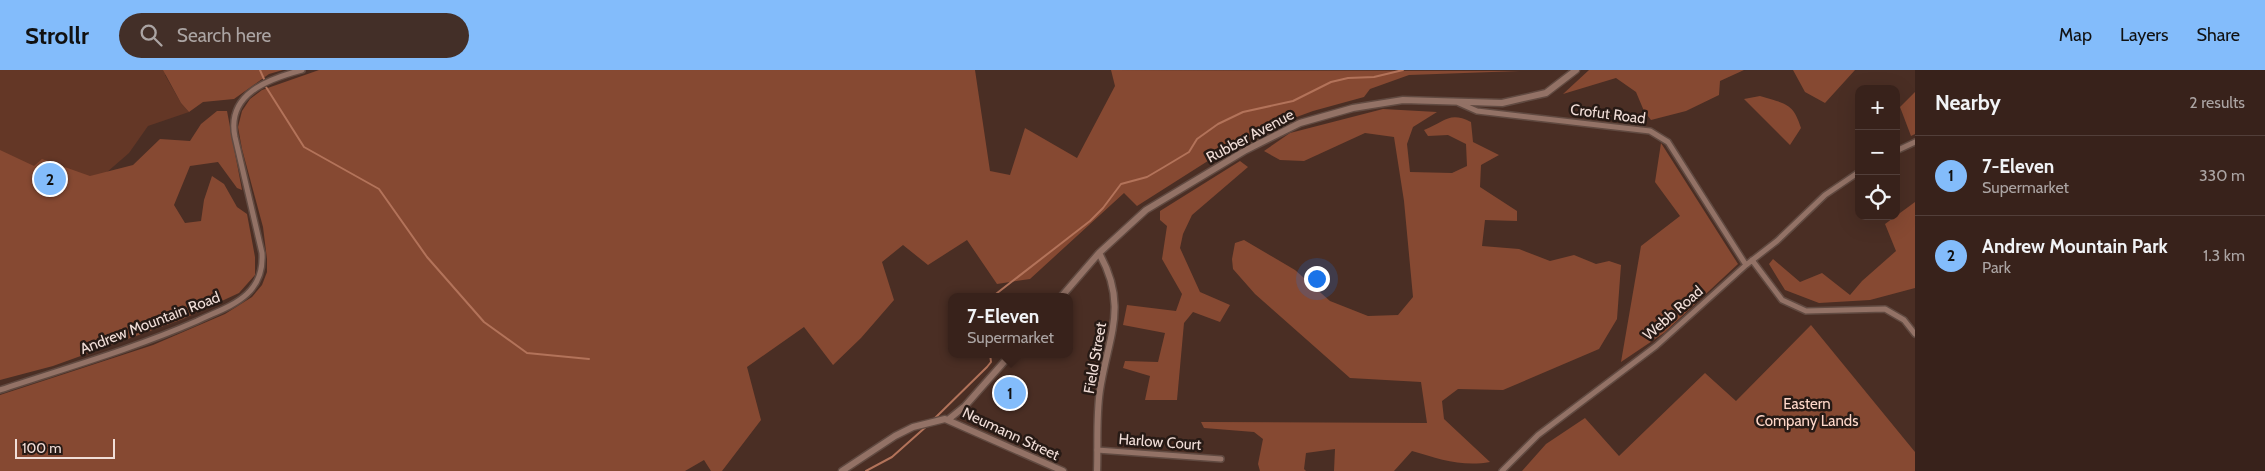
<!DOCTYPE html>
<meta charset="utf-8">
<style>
body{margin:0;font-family:Cabin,sans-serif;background:#432f28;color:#f1f3f6}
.controls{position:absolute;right:15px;top:15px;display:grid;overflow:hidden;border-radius:10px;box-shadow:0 5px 20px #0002}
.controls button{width:45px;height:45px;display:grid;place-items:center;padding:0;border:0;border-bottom:1px solid #523f3a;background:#38221b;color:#f1f3f6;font:25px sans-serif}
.scale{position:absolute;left:15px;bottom:12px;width:100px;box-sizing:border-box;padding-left:5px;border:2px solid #f1ded8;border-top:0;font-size:14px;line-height:18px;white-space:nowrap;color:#f1ded8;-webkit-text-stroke:4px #271a15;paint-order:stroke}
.you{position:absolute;left:1316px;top:208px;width:18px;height:18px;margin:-12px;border:4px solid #fff;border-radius:50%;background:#1a73e8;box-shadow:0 0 0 8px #1a73e833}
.badge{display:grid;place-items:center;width:32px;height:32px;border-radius:50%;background:#83bcfb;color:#111;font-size:16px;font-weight:700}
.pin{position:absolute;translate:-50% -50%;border:2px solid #fff;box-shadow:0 1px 5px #0006}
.popup{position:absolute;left:948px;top:223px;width:125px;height:65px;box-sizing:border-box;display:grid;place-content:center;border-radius:10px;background:#38221b;filter:drop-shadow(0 1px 4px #0005);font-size:16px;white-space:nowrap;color:#aba4a3}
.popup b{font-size:19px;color:#f1f3f6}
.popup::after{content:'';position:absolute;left:50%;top:100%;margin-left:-10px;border:10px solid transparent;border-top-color:#38221b}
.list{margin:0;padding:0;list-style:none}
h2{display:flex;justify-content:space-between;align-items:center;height:65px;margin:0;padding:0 20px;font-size:21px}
h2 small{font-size:16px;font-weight:400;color:#aba4a3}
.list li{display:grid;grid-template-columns:32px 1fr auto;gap:15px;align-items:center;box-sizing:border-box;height:80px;padding:0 20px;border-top:1px solid #523f3a}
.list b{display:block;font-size:19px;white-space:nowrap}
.list p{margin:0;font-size:16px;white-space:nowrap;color:#aba4a3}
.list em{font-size:16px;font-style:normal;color:#aba4a3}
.icon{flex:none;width:28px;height:28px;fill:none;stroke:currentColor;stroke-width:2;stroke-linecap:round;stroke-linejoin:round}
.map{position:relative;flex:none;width:1915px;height:401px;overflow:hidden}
header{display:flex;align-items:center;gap:30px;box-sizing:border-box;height:70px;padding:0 25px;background:#83bcfb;color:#111}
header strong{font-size:24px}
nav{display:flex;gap:28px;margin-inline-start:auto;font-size:18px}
.search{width:350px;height:45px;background:#432f28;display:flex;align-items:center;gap:12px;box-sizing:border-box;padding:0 18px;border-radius:28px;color:#aba4a3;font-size:19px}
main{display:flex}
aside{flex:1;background:#38221b}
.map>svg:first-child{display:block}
.green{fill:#643726}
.forest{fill:#864932}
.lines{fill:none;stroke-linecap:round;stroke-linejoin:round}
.stream{stroke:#b3735a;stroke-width:2}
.minor-casing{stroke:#614a41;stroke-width:8}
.tertiary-casing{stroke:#614a41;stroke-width:9}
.minor{stroke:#937266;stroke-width:5}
.tertiary{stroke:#937266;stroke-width:6}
.labels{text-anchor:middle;stroke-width:5;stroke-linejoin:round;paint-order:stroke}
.street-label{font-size:15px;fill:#f1ded8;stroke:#271a15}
.park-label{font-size:15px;fill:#ffd8ca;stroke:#271a15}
</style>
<header>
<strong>Strollr</strong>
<div class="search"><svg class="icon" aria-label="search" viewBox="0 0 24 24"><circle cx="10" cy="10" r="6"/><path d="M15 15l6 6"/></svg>Search here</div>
<nav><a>Map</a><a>Layers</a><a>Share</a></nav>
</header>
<main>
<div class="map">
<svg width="1915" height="401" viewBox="0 0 1915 401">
<rect width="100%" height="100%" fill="#4a2e24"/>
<!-- green -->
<path class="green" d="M 0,0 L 172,0 L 165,5 L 181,33 L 189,42 L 148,56 L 129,83 L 69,135 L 0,168 Z"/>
<!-- forest -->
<path class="forest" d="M 163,0 L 283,0 L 269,4 L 234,29 L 203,32 L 189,42 L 181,33 Z
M 319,0 L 975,0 L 990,101 L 1010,105 L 1025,58 L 1077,88 L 1115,16 L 1111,0 L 1520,1 L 1409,5 L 1370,19 L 1364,27 L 1313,41 L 1272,56 L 1211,89 L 1137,136 L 1124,123 L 1030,209 L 997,214 L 967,170 L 928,195 L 903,175 L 882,192 L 894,230 L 861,268 L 833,295 L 804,257 L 747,297 L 761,350 L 722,401 L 711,401 L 704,390 L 685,401 L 0,401 L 0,325 L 153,275 L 225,244 L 252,227 L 262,215 L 267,202 L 267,189 L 263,157 L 242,79 L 238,57 L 242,41 L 250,29 L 262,20 Z
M 1589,0 L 1744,0 L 1720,11 L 1719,25 L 1686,41 L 1651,50 L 1644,41 L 1636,22 L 1616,8 L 1563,24 Z
M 1793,0 L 1855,0 L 1825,33 L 1805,22 Z
M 1915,22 L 1915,64 L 1911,66 L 1900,37 Z
M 1760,26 C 1785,34 1793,32 1801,58 L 1790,75 L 1744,29 Z
M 1383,39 L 1437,42 L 1413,57 L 1407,74 L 1410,102 L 1452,103 L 1467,96 L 1466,74 L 1448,65 L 1428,66 L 1424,60 C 1445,52 1449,41 1471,52 L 1473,72 L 1499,85 L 1481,95 L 1480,117 L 1517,141 L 1517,151 L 1485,150 L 1482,176 L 1519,179 L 1550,191 L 1574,185 L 1596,194 L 1609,191 L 1621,195 L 1617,249 L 1599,279 L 1503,320 L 1458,319 L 1442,331 L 1444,349 L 1490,392 C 1462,397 1439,389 1412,381 L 1394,401 L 1334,401 L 1335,379 L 1306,383 L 1304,399 L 1306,401 L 1260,401 L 1258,394 L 1263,369 L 1254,362 L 1204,358 L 1201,352 L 1427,353 L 1421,312 L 1350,308 L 1255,224 L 1233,199 L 1232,189 L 1235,173 L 1244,170 L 1295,200 L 1330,231 L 1368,246 L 1398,245 L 1413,227 L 1404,131 L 1394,67 L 1365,63 L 1304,91 L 1280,90 L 1264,81 L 1290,63 Z
M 217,41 L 227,41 L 242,120 L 237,118 L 218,92 L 190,96 L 174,135 L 185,153 L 201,151 L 204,130 L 212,106 L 224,114 L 237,137 L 247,144 L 255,187 L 255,205 L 239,223 L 183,249 L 53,296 L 0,310 L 0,80 L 34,96 L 42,89 L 90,106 L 133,95 L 160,69 L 190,71 L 201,54 Z
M 1661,73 L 1738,194 L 1664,263 L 1621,292 L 1641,176 L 1680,146 L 1655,112 Z
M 1240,91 L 1248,97 L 1192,145 L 1183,164 L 1180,178 L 1200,222 L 1230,235 L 1220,252 L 1193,242 L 1184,253 L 1177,330 L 1145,330 L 1150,306 L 1123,298 L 1125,291 L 1158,292 L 1165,263 L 1123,255 L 1127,235 L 1176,241 L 1182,224 L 1162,189 L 1167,156 L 1160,150 L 1160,141 Z
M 1915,132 L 1915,218 L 1870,230 L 1819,233 L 1785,220 L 1769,194 L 1773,189 L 1800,212 L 1822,203 L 1850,225 L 1862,211 L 1896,181 L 1885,154 Z
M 1811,255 L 1915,382 L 1915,401 L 1522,401 L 1546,374 L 1585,348 L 1619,386 L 1705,303 L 1736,331 Z"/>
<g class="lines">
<!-- stream -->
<path class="stream" d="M 260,0 L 264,9
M 266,17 L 304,77 L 379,119 L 427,187 L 484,252 L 527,283 L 589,289
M 992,227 L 1090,151 L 1103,138 L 1121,114 L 1147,107 L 1164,97 L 1189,82 L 1197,69 L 1218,54 L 1243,42 L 1293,31 L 1331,12 L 1348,8 L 1374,7 L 1403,0
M 933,350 L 987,297 L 991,292 L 990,284
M 866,401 L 892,387 L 928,355"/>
<!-- minor casing -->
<g class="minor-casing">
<path id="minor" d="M 1459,33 L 1477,41 L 1650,61 L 1668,72 L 1746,195
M 1896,81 L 1915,72
M 1752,190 L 1782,230 L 1806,241 L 1885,239 L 1904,250 L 1915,264
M 0,320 C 66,298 133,279 197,251 C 213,243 233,237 247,224 C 259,213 263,199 262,183 L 235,67 C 226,24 268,9 302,0
M 1097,380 L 1221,389
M 1502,401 L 1538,365 L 1656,276 L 1746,195 L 1777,171 L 1825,125 L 1859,102"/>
</g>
<!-- tertiary casing -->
<g class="tertiary-casing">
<path id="tertiary" d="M 1061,227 L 1099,183 L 1146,140 L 1246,80 L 1300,53 L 1353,38 L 1403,30 L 1502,33 L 1546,23 L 1576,0
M 949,349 L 965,336 L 1011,284
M 842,401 L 895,366 L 913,357 L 945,349 L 1063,401
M 1097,401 C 1098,375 1096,346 1100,320 C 1108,267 1129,236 1099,183"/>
</g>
<!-- minor -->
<use href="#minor" class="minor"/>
<!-- tertiary -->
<use href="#tertiary" class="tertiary"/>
</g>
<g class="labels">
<!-- street labels -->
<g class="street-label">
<text transform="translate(1608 44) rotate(7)" y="5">Crofut Road</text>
<text transform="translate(1250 66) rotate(-28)" y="5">Rubber Avenue</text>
<text transform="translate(1673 243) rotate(-41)" y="5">Webb Road</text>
<text transform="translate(150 253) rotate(-21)" y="5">Andrew Mountain Road</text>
<text transform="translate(1095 288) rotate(-80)" y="5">Field Street</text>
<text transform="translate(1011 364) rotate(25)" y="5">Neumann Street</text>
<text transform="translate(1160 372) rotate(4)" y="5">Harlow Court</text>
</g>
<!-- park labels -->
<g class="park-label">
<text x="1807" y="339">Eastern<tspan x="1807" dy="17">Company Lands</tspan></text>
</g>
</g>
</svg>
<div class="controls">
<button>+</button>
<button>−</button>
<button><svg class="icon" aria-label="locate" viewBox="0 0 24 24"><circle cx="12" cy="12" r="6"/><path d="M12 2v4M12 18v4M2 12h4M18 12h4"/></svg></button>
</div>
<div class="scale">100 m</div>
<div class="you"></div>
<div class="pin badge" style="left:1010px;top:323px">1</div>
<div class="popup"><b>7-Eleven</b>Supermarket</div>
<div class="pin badge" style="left:50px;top:109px">2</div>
</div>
<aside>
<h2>Nearby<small>2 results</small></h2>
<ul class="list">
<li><span class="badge">1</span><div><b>7-Eleven</b><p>Supermarket</p></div><em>330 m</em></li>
<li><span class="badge">2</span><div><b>Andrew Mountain Park</b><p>Park</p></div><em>1.3 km</em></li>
</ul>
</aside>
</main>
